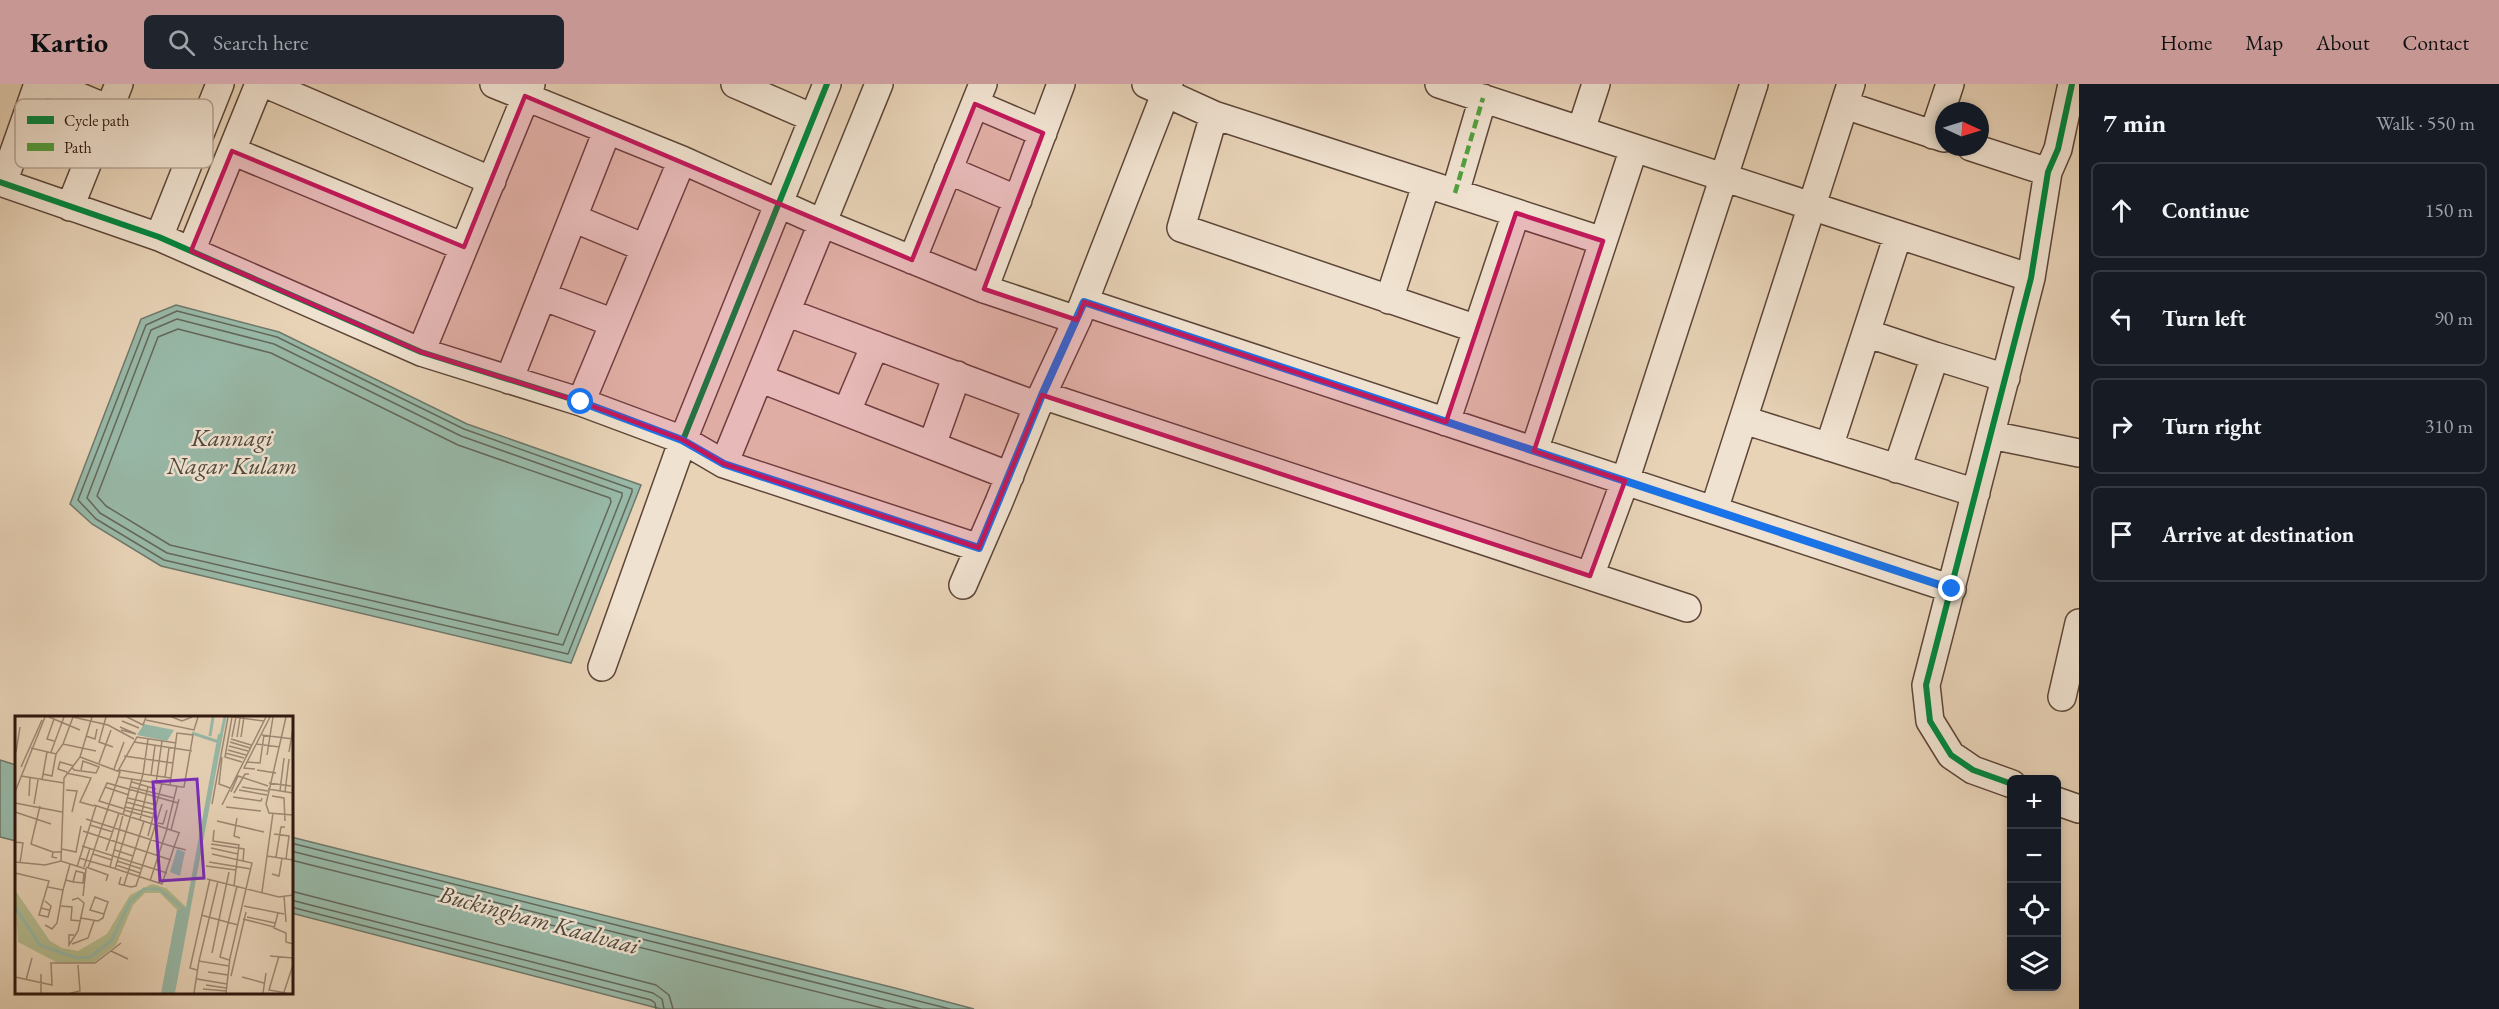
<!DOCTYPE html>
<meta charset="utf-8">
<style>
body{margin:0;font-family:"EB Garamond",serif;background:#20242c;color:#f1f3f6}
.controls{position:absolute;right:18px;bottom:18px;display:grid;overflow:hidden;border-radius:9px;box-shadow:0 3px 9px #0003}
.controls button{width:54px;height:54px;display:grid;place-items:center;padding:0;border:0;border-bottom:2px solid #363941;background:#171b24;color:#f1f3f6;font:30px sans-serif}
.compass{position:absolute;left:1935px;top:18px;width:54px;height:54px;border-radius:50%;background:#171b24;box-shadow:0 3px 9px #0003;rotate:94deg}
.stop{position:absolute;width:18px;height:18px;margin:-14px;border:4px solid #1a73e8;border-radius:50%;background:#fff}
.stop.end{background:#1a73e8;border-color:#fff;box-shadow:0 2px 6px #0008}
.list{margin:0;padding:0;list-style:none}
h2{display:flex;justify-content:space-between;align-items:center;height:78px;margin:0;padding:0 24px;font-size:26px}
h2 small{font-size:20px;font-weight:400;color:#9ea1a6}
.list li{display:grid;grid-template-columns:39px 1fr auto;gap:18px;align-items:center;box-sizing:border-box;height:96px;margin:0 12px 12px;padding:0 12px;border:2px solid #363941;border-radius:9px}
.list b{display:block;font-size:22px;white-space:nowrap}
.list em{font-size:20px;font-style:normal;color:#9ea1a6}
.icon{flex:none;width:33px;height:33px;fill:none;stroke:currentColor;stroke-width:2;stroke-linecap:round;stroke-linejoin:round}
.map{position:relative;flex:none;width:2079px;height:925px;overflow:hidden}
header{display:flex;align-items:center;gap:36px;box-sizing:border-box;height:84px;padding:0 30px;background:#c59692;color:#111}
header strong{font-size:28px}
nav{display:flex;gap:33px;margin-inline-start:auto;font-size:21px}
.search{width:420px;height:54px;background:#20242c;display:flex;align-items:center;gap:15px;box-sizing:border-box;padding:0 21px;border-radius:9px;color:#9ea1a6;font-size:22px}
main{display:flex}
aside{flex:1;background:#171b24}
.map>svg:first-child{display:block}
.water{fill:#98b9a8;stroke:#6e786a;stroke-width:1.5}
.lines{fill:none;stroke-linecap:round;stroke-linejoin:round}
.shore{stroke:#64685b;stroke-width:1.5}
.minor-casing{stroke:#5d4638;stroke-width:30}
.minor{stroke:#f0e2d0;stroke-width:27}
.quiet{stroke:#52a13e;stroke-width:4.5;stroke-dasharray:9 4.5;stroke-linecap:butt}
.cycleway-casing{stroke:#f0e2d0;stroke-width:10}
.cycleway{stroke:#00873e;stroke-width:6}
.route{stroke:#1a73e8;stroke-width:8}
.marked{fill:#c2185b;fill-opacity:0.2;stroke:#c2185b;stroke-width:4.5;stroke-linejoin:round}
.labels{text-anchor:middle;stroke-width:5;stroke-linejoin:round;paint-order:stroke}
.water-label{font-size:24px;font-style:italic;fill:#4e483c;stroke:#f0e2d0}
.inset-river{fill:none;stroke:#98b9a8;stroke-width:3}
.inset-road{fill:none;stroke:#9e8873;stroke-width:1.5}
.view{fill:#7b2cbf;fill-opacity:0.15;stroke:#7b2cbf;stroke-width:3}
.inset-edge{fill:none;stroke:#2f170e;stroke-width:3}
.key{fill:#f0e2d0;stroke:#b6a596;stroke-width:1.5}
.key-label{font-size:16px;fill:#2f170e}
</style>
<header>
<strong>Kartio</strong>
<div class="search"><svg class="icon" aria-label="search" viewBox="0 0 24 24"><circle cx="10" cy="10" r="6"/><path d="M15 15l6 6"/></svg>Search here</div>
<nav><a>Home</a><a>Map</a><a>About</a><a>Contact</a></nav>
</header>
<main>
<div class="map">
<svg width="2079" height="925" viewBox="0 0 2079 925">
<rect width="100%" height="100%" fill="#e8d3b7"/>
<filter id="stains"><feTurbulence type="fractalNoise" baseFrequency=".00333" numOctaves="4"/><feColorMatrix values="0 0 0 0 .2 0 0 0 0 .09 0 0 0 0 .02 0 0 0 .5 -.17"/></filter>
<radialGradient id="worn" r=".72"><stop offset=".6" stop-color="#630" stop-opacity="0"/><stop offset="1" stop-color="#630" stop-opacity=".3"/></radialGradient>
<!-- water -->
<path class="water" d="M 176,221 L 279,248 L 467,340 L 641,401 L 571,579 L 161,482 L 92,440 L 70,420 L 141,235 Z
M 0,676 L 16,681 L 16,757 L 0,753 Z
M 291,753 L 895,904 L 974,925 L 661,925 L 291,829 Z"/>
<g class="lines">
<!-- shore -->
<path class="shore" d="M 177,227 L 277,253 L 464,345 L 632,405 L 632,408 L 568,570 L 164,476 L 96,435 L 78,416 L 146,241 Z
M 177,235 L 274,260 L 461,352 L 622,409 L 622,412 L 563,561 L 167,469 L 100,429 L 87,414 L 151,246 Z
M 178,245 L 271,269 L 458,361 L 610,414 L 611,418 L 558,551 L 170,461 L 106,422 L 97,412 L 158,253 Z
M 291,759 L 950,925
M 291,767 L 921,925
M 291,776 L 886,925
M 291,807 L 656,901 L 669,911 L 673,925
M 291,816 L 653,909 L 662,915 L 664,925
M 291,823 L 651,916 L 655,919 L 656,925"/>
<!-- minor casing -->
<g class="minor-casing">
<path id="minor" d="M 49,0 L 109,25
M 266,0 L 492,97
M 494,0 L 682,76 L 822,139 L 984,205 L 1077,236
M 735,0 L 813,34
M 1146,0 L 1214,31 L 1603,157
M 1439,0 L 2031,194
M 975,20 L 1043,49
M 1845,21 L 1944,54
M 1214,31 L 1181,144 L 1477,245
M 1581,46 L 1596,0
M 1933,51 L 1950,0
M 1971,63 L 2048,88
M 232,67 L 464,163
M 948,86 L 1018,116
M 0,98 L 159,153 L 421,268 L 581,318 L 683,356 L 827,0
M 3,99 L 38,0
M 1455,109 L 1483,14
M 70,123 L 119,0
M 573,134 L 645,164
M 159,153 L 220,0
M 191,167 L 259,0
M 912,176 L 983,0
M 984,205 L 1061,0
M 542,212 L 614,239
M 1389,216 L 1426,101
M 1084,218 L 1952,505
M 786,228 L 1038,322
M 1866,249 L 1935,272 L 1897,385
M 421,268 L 531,0
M 1935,272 L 2006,294
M 759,294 L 1010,392
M 509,296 L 607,47
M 1042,311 L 1687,524
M 581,318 L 682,76
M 847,327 L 875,261
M 1744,336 L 1976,409
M 1446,338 L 1516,129
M 1991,351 L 2079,369
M 932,361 L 957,291
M 1829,363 L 1898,151
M 1534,367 L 1634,64
M 724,380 L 879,0
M 1714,426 L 1851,0
M 1590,492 L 1625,397 L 1754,0
M 963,501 L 999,418 L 1042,311 L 1077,236 L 1169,0
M 602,583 L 683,356 L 724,380 L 979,464
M 2062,613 L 2079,539
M 2012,700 L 1973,686 L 1951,671 L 1930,637 L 1926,601 L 2031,194 L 2048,88 L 2058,65 L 2072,0
M 2056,717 L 2079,725"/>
</g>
<!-- minor -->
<use href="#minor" class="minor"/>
<!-- quiet -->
<path class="quiet" d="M 1455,109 L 1483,14"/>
<!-- cycleway casing -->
<g class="cycleway-casing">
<path id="cycleway" d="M 0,98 L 159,153 L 421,268 L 581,318 L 683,356 L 827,0
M 1084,218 L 1952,505
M 2012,700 L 1973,686 L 1951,671 L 1930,637 L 1926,601 L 2031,194 L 2048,88 L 2058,65 L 2072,0"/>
</g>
<!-- cycleway -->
<use href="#cycleway" class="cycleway"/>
</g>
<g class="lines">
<!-- route -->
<path class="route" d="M 581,318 L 682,356 L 724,380 L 979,464 L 1042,311 L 1084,218 L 1952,505"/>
</g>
<!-- marked area -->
<path class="marked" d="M 525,12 L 912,176 L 975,20 L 1043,49 L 984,205 L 1077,236 L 1084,218 L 1446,338 L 1516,129 L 1603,157 L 1534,367 L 1625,397 L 1590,492 L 1042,311 L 979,464 L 724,380 L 683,356 L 581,318 L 421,268 L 191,167 L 232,67 L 464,163 Z"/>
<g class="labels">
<!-- water labels -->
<g class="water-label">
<text x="232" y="362">Kannagi<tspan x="232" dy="28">Nagar Kulam</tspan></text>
<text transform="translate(539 836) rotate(15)" y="8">Buckingham Kaalvaai</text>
</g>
</g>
<!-- overview -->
<g transform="translate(15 632)">
<rect width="278" height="278" fill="#e8d3b7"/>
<path d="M 137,168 L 151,172 L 171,191 L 162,194 L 145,177 L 130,177 L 118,189 L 101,229 L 78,247 L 41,246 L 3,226 L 0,174 L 35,225 L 47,232 L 63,235 L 92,218 L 115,179 Z" fill="#b4bc8f"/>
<path d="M 129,8 L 159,14 L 152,25 L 122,19 ZM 203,18 L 208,18 L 160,277 L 146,277 L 162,194 L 171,191 ZM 162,133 L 170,136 L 165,160 L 155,156 Z" fill="#98b9a8"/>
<path class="inset-river" d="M 177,17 L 204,26M 195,20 L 198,1M 206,20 L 210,1M 0,191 L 25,229 L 61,242 L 75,241 L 96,225 L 115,186 L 129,173 L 144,173 L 170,194"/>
<path class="inset-road" d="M 34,1 L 65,14M 58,1 L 93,9 L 119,23M 91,1 L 84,26 L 98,31M 112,1 L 128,9 L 131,1M 157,1 L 167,5 L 177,1M 217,1 L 210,41 L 227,46M 218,1 L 249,5M 271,1 L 251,88 L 254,97 L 278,99M 131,4 L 179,14 L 183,1M 107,5 L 124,12M 105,11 L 121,18 L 106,14M 247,19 L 278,23M 71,20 L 80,23 L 82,13M 217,21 L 221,1M 222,21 L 225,2M 226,21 L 229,1M 216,23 L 236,29M 39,25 L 32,23 L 39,3M 119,26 L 177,35M 215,26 L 235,32M 48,28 L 58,1M 241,28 L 265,31M 214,30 L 233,35M 16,32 L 41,38 L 48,28 L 81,35M 213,34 L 231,39M 1,36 L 5,11M 36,36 L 49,1M 274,36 L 278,12M 210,37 L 229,42M 252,39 L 258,1M 109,40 L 158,47M 65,41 L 105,56 L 73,152M 207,41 L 204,68 L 215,72M 232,46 L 245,47 L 249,19M 84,47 L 96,14M 6,51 L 27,4M 57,51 L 59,54 L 81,57 L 84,51 L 68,45 L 66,54M 99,53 L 109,26M 240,53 L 229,52 L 255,1M 104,54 L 128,58 L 133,23M 242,54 L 261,57M 103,55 L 122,21 L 161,27M 52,56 L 43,53 L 45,46 L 59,50M 51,57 L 76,62 L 65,86 L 79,90M 28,58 L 37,60 L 41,38M 136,59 L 140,30M 6,60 L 49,67M 104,61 L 167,71 L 169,71 L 178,19 L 162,17 L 155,69M 150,61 L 154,32M 27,64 L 32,36M 117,66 L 141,73M 141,67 L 147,25M 254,67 L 276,70M 90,71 L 114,79M 116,71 L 159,82M 227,71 L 253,75M 253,73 L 278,77M 51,74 L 62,75 L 57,96M 224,74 L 252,79M 265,75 L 269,42M 0,76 L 30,1M 216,76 L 223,60 L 253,70M 270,76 L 274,43M 219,77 L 230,58 L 234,58M 14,80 L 15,62M 257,80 L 269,82 L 270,105M 218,81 L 246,85 L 247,82M 113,82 L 142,89M 111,86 L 141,94M 0,87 L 47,96M 19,88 L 23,64M 197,88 L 213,1M 79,89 L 165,117M 207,89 L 251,1M 25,90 L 16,128 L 38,136M 110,91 L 140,98M 211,91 L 246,95M 110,93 L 84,85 L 92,67 L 163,87M 109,94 L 138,102M 0,96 L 36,108M 222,102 L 219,120 L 225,122M 71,103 L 159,131 L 147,168 L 95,151M 125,104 L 133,71M 202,105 L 249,116M 143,107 L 148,108 L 152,94M 75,109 L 98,116M 152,112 L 162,70M 156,114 L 164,83M 199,114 L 198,125 L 224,129 L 219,170M 68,115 L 156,144M 164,117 L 159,131 L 171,134M 259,118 L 274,120 L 271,143M 133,120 L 147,67M 0,126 L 8,127 L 5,147M 196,128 L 229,133 L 228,145M 67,130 L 152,157M 196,132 L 223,138M 47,133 L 61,136 L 66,110M 100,134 L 118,140M 91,135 L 104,97M 78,138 L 97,144M 197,138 L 237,147 L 215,242 L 211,277M 252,140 L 278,144M 261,141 L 266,111 L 270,111M 42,142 L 37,141 L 38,136 L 47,136M 64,142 L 95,151 L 117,63M 46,145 L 49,62 L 65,41 L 77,1M 102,145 L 127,153M 0,146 L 30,149 L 46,145 L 71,153 L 68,180M 194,146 L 236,153M 101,149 L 125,157M 191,150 L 221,154M 62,151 L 81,90M 69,151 L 75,132M 71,151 L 93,159 L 91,165M 100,153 L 128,58 L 156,62M 0,157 L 34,165 L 26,192 L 34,194M 257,158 L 264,160 L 267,142M 106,161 L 104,168 L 116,171 L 121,170 L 124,161M 124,161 L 147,88M 192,163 L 264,181 L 278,179M 51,164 L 58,166 L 68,167 L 69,157 L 61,155 L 58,166M 135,165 L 152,113M 109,169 L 129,105M 48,174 L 55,148M 247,176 L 258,97M 269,180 L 271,206M 57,184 L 63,182 L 69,187 L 63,215 L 54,229 L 54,219 L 59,219M 46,190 L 57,191 L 56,204 L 66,205M 229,190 L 269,198M 26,192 L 24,199 L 33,201 L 36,190 L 30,185M 263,197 L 259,212 L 271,217 L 271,226 L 278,228M 186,199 L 223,209M 232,201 L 260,207M 66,202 L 83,205 L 88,202 L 89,198 L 93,186 L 80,181 L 75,194 L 89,198M 228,203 L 259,211M 30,209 L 37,213 L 42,207 L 48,174 L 33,171M 57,228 L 73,222 L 79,205M 96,235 L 113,243M 197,237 L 214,156M 255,240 L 278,242M 264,240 L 254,274 L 271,277M 214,244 L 205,241 L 222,170M 184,245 L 203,165M 182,254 L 175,252 L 195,163M 193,256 L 213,259M 216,260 L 231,196M 0,261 L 37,269 L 36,247 L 80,247 L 106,227M 227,261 L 249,267M 182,263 L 212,268M 11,264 L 17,242M 191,269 L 211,272M 188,273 L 211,275M 269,276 L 278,249M 26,277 L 26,258M 56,277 L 65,275 L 63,249M 179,277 L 184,245 L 214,250M 248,277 L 251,257"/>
<path class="view" d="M 182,63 L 189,162 L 145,165 L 138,66 Z"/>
<rect width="278" height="278" class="inset-edge"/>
</g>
<!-- legend -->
<rect x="15" y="15" width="198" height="69" rx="9" class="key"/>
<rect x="27" y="32" width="27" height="8" fill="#00873e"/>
<rect x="27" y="59" width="27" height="8" fill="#52a13e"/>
<g class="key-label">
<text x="64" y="42">Cycle path</text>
<text x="64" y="69">Path</text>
</g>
<rect width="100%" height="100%" filter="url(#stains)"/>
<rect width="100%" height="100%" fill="url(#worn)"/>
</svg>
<div class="controls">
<button>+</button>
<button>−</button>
<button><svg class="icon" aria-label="locate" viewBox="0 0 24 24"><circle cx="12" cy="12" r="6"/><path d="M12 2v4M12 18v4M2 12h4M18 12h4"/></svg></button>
<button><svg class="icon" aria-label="layers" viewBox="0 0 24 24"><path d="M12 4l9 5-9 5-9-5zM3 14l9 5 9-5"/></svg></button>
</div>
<svg class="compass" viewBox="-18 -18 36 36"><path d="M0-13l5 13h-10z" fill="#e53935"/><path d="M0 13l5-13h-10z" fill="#9ea1a6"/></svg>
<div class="stop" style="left:581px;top:318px"></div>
<div class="stop end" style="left:1952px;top:505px"></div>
</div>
<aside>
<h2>7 min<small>Walk · 550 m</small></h2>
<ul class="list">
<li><svg class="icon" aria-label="ahead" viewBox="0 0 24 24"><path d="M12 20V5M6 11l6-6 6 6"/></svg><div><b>Continue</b></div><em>150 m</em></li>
<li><svg class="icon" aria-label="left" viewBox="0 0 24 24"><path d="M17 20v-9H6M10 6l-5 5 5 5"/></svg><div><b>Turn left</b></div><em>90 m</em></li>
<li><svg class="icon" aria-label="right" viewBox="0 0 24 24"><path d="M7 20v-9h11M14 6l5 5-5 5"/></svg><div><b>Turn right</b></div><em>310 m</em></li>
<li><svg class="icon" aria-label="arrive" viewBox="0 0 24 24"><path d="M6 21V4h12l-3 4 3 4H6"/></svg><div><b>Arrive at destination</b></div></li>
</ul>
</aside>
</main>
